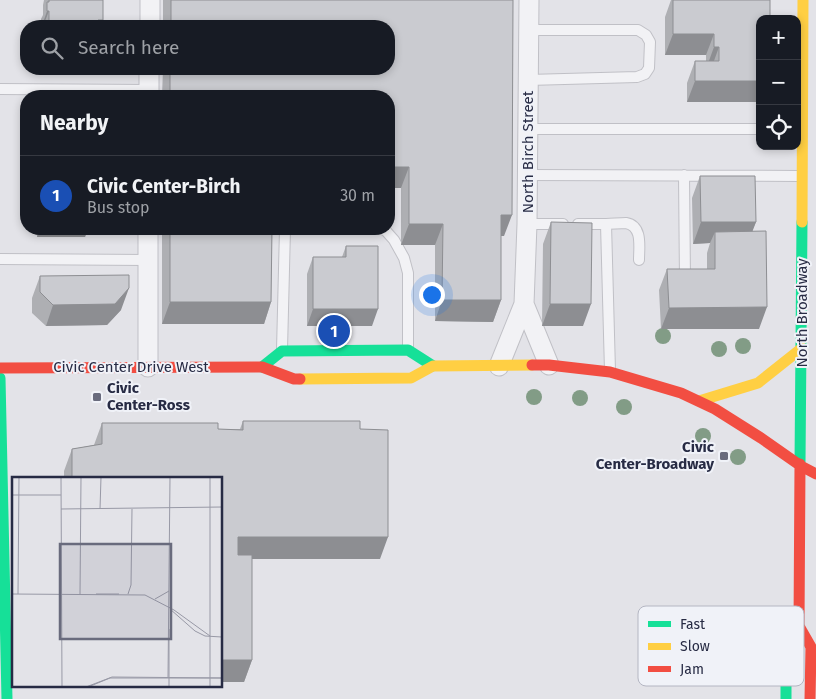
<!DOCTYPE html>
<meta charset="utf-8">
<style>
body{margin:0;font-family:"Fira Sans",sans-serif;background:#242831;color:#f1f3f6}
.controls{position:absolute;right:15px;top:15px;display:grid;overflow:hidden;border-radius:10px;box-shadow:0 2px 8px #0003}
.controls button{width:45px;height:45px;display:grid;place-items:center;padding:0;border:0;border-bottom:1px solid #363941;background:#171b24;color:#f1f3f6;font:25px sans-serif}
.you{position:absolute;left:431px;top:294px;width:18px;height:18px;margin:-12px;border:4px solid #fff;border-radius:50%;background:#1a73e8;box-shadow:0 0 0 8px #1a73e833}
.badge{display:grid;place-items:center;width:32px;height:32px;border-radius:50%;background:#696b7d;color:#fff;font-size:16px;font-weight:700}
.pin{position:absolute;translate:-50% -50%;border:2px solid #fff;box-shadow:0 1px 5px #0006}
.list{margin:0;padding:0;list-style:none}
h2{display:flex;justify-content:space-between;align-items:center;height:65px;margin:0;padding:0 20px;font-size:21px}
h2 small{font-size:16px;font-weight:400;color:#9ea1a6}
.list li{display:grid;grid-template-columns:32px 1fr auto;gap:15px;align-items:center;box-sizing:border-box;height:80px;padding:0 20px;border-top:1px solid #363941}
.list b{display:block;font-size:19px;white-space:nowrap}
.list p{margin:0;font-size:16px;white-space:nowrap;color:#9ea1a6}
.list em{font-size:16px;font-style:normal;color:#9ea1a6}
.icon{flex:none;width:28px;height:28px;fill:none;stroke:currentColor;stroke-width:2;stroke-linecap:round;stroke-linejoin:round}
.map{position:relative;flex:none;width:816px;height:699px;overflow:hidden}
.search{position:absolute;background:#171b24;box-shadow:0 2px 8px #0003;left:20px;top:20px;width:375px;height:55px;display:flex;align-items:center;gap:12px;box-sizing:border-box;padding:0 18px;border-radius:20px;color:#9ea1a6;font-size:19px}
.panel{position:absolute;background:#171b24;box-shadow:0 2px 8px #0003;left:20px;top:90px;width:375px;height:145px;border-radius:20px}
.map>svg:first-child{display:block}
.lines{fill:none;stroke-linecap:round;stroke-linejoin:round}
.lane-casing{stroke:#c0c0c6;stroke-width:12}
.street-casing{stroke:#c0c0c6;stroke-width:21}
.lane{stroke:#f2f2f5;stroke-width:10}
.street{stroke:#f2f2f5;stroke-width:19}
.fast{stroke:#16e098;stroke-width:11}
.slow{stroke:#ffcf43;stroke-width:11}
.jam{stroke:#f24e42;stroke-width:11}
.tree{fill:#829c86}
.wall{fill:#aeafb3}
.shaded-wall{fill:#8d8e92}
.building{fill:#cacbd0;stroke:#8d8e92}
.poi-dot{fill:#696b7d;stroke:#f0f2f8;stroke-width:2}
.labels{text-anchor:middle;stroke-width:4;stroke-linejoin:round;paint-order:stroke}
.street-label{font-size:15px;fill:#272b44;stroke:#f0f2f8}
.poi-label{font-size:15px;font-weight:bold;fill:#272b44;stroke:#f0f2f8;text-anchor:start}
.inset-road{fill:none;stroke:#9899a6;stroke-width:1}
.view{fill:#696b7d;fill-opacity:0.15;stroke:#696b7d;stroke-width:2.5}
.inset-edge{fill:none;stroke:#272b44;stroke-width:2.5}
.key{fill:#f0f2f8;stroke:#b4b6c2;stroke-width:1}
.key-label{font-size:14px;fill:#272b44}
</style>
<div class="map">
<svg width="816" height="699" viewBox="0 0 816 699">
<rect width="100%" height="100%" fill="#e3e3e8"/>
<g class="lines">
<!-- lane casing -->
<g class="lane-casing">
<path id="lane" d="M 528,80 L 637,77 L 645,74 L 649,68 L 650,42 L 646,35 L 638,30 L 528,30
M 0,89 L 149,90
M 528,129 L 760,129
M 527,175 L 801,176
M 684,175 L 685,281
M 527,224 L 563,224
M 578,224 L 606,224 L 610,371
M 606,224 C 612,224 619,223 626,223 C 643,226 639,247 639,260
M 382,229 L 386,231 L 394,240 L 404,258 L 408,273 L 408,349
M 0,259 L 148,260
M 282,350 L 285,229"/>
</g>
<!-- street casing -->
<g class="street-casing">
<path id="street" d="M 150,26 L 150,0
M 149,96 L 149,69
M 524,304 L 549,365
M 499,366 L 524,304 L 527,224 L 529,0
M 148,367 L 148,229"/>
</g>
<!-- lane -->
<use href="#lane" class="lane"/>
<!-- street -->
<use href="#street" class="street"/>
<!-- fast -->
<path class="fast" d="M 262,367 L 282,351 L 408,350 L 433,366
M 0,378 L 7,699
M 800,464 L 802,222
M 786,699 L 786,660 L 788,643 L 799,626"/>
<!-- slow -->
<path class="slow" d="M 802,222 L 803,0
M 300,379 L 411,378 L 433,366 L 532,365
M 699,401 L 758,383 L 802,348"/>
<!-- jam -->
<path class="jam" d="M 532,365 L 549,365 L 610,372 L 681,393 L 715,409 L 761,438 L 801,466 L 816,474
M 0,368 L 262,367 L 294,379 L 300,379
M 800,464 L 799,626 L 811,647 L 810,699"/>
</g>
<!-- trees -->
<g class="tree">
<circle cx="663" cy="336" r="8"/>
<circle cx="743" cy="346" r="8"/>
<circle cx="719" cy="349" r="8"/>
<circle cx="534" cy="397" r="8"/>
<circle cx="580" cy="398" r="8"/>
<circle cx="624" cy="407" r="8"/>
<circle cx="703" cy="436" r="8"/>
<circle cx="738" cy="457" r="8"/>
</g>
<!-- wall -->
<path class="wall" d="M 44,0 L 103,0 L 103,20 L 100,26 L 41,26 L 41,19 L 43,15 L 43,5 Z
M 163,0 L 513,0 L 504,236 L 501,236 L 501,300 L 493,322 L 435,321 L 435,245 L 401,245 L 401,188 L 389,188 L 389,96 L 162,96 L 163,69 L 389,69 L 389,26 L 163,26 Z
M 671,0 L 770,0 L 759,102 L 687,102 L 687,83 L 695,61 L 706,61 L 706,55 L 665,55 L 665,17 Z
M 700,176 L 756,222 L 752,231 L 759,329 L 661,329 L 659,290 L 667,269 L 707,269 L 707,253 L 710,243 L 693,244 L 692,198 Z
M 551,222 L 583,326 L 542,326 L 543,244 Z
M 37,229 L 88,229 L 85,237 L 37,237 Z
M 162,229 L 272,229 L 271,302 L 264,324 L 162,324 Z
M 346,246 L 372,326 L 307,326 L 307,274 L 313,257 L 342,257 Z
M 40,276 L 121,310 L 107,325 L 46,326 L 32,313 L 32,298 Z
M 243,421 L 360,429 L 380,559 L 252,559 L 252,660 L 244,682 L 221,682 L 221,478 L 64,478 L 64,471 L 72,449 L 94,445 L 102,423 L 218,429 L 240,429 Z"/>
<!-- shaded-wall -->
<path class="shaded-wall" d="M 47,11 L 49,11 L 43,26 L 42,26 Z
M 98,20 L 103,20 L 100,26 L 95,26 Z
M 673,34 L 714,34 L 706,55 L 665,55 Z
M 714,47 L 719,47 L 711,69 L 706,69 Z
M 695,81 L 760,81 L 760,101 L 759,102 L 687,102 Z
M 389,167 L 409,167 L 401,188 L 389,188 Z
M 501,215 L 512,215 L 504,236 L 494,236 Z
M 701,222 L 756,222 L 748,243 L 715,232 L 710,243 L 693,244 Z
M 409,224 L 443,224 L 435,245 L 401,245 Z
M 40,229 L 88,229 L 85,237 L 37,237 Z
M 129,288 L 121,310 L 107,325 L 46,326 L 53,305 Z
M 442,300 L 501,300 L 493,322 L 435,321 Z
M 170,302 L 271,302 L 264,324 L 162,324 Z
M 550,304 L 591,304 L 583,326 L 542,326 Z
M 767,307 L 759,329 L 661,329 L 669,308 Z
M 313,309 L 378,309 L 372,326 L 307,326 Z
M 238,537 L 388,537 L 380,559 L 230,559 Z
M 221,660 L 252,660 L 244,682 L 221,682 Z"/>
<!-- building -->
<path class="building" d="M 49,0 L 103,0 L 103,20 L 98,20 L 98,26 L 49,26 L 49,11 L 47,11 L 47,2 L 49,2 Z
M 171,0 L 513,0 L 512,215 L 501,215 L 501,300 L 442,300 L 443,224 L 409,224 L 409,167 L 389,167 L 389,96 L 170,96 L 170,69 L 389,69 L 389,26 L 171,26 Z
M 673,0 L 770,0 L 770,19 L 760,19 L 760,81 L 695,81 L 695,61 L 719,61 L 719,47 L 714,47 L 714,34 L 673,34 Z
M 700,176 L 755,176 L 756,222 L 701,222 Z
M 551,222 L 592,223 L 591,304 L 550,304 Z
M 170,229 L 272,229 L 271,302 L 170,302 Z
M 766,231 L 767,307 L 669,308 L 667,269 L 715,269 L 715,232 Z
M 346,246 L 378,246 L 378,309 L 313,309 L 313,257 L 346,257 Z
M 129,275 L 129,288 L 115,304 L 53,305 L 40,292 L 40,276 Z
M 243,421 L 360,421 L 360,429 L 388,430 L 388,537 L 238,537 L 238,555 L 252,555 L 252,660 L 221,660 L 221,478 L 72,478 L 72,449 L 102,444 L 102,423 L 218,423 L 218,429 L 243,430 Z"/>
<!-- markers -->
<g class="poi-dot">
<rect x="92" y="392" width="10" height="10" rx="2.5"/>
<rect x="719" y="451" width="10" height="10" rx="2.5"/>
</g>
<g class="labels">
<!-- street labels -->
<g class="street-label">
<text transform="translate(528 152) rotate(-90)" y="5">North Birch Street</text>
<text transform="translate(802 313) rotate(-90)" y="5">North Broadway</text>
<text x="131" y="372">Civic Center Drive West</text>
</g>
<!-- poi labels -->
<g class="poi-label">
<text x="107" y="393">Civic<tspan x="107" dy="17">Center-Ross</tspan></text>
<text x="714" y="452" text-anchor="end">Civic<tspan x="714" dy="17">Center-Broadway</tspan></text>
</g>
</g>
<!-- overview -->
<g transform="translate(12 477)">
<rect width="210" height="210" fill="#e3e3e8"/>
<path class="inset-road" d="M 49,0 L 50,210M 0,18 L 49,18M 49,32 L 210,30M 88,32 L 89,0M 0,117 L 133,118 L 162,133 L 198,159M 6,117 L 7,0M 68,117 L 69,0M 84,117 L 107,117M 116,117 L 119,108 L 120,32M 143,122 L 157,114M 158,132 L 183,154 L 193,159 L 210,160M 156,201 L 158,0M 74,210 L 100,200 L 210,201M 76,210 L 98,201 L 210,201M 157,210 L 157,152M 198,210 L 198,0"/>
<path class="view" d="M 48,67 L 159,67 L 159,162 L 48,162 Z"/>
<rect width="210" height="210" class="inset-edge"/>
</g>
<!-- legend -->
<rect x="638" y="606" width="166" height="80" rx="8" class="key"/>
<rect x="648" y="621" width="23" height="6" fill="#16e098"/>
<rect x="648" y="643" width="23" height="7" fill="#ffcf43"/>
<rect x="648" y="666" width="23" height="6" fill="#f24e42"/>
<g class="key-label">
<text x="680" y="629">Fast</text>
<text x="680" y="651">Slow</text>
<text x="680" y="674">Jam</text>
</g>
</svg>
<div class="controls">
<button>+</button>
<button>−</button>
<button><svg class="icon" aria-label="locate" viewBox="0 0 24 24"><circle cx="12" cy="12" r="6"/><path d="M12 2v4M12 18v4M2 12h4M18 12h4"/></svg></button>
</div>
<div class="you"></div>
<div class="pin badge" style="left:334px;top:331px;background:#1a4fb4">1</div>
<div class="search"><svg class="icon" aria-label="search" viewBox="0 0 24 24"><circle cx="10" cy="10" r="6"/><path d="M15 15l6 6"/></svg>Search here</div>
<section class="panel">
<h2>Nearby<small></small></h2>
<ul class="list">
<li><span class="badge" style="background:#1a4fb4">1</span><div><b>Civic Center-Birch</b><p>Bus stop</p></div><em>30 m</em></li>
</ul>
</section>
</div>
